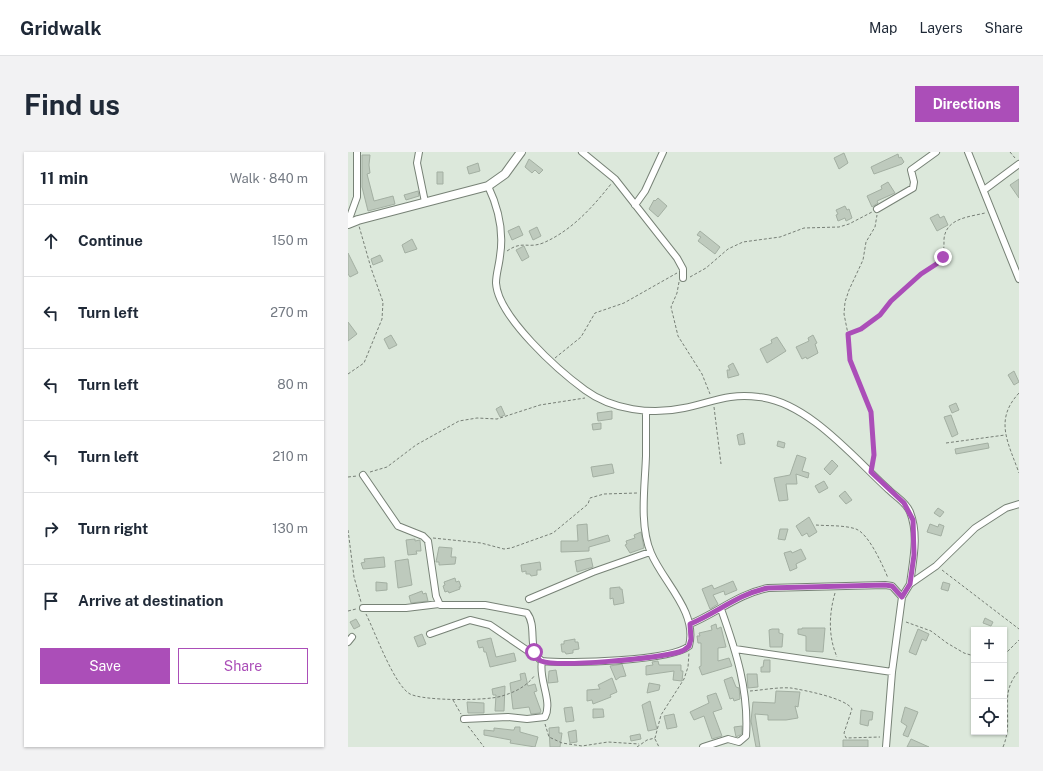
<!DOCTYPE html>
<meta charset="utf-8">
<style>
body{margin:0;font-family:"Public Sans",sans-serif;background:#f2f2f3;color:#1f2937}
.controls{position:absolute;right:12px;bottom:12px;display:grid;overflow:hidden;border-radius:0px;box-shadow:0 1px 3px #0004}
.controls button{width:36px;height:36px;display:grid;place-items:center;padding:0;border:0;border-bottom:1px solid #e0e1e3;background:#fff;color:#1f2937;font:20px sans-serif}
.stop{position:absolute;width:12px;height:12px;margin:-9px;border:3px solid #ab4eb8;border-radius:50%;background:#fff}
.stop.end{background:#ab4eb8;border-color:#fff;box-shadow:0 1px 4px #0008}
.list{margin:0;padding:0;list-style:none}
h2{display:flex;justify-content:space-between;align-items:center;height:52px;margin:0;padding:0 16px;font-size:17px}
h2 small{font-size:13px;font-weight:400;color:#747a83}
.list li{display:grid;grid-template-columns:26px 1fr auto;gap:12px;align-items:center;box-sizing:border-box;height:72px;padding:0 16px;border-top:1px solid #e0e1e3}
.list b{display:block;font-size:15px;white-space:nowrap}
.list em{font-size:13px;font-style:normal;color:#747a83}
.actions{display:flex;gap:8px;padding:12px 16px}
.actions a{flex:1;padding:9px 0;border:1px solid #ab4eb8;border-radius:0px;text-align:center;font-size:14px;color:#ab4eb8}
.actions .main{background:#ab4eb8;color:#fff}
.icon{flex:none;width:22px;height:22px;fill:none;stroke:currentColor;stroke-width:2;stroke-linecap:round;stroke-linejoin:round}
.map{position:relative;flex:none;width:671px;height:595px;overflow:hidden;border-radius:0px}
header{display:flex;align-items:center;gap:24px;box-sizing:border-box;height:56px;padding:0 20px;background:#fff;border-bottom:1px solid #e0e1e3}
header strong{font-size:19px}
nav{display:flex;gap:22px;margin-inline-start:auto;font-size:14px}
.intro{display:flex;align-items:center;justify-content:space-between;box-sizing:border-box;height:96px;padding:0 24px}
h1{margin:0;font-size:28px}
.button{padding:10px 18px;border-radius:0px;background:#ab4eb8;color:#fff;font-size:14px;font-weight:700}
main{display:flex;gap:24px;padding:0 24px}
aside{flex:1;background:#fff;border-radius:0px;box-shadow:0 1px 3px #0004}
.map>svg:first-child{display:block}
.building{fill:#becabd;stroke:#a3afa2}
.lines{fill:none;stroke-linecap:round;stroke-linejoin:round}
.minor-casing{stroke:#778276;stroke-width:8}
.tertiary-casing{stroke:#778276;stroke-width:10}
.path{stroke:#777f76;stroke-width:1;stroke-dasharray:3 2;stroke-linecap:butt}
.minor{stroke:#fff;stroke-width:6}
.tertiary{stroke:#fff;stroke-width:8}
.route{stroke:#ab4eb8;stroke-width:5}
</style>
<header>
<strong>Gridwalk</strong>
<nav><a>Map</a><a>Layers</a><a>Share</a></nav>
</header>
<div class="intro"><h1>Find us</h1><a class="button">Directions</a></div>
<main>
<aside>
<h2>11 min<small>Walk · 840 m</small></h2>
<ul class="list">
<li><svg class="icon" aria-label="ahead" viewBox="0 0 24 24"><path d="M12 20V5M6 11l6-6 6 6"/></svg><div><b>Continue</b></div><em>150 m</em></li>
<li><svg class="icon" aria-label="left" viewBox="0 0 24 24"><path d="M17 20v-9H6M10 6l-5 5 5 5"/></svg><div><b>Turn left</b></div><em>270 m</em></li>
<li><svg class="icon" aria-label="left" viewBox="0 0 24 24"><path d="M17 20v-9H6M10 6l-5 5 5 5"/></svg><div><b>Turn left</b></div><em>80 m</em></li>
<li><svg class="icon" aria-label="left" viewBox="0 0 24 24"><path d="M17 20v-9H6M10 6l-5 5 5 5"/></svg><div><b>Turn left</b></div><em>210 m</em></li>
<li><svg class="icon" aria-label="right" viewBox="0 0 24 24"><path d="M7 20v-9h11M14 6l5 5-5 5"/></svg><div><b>Turn right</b></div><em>130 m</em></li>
<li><svg class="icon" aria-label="arrive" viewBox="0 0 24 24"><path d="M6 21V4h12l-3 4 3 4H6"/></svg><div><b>Arrive at destination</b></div></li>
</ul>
<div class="actions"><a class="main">Save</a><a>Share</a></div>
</aside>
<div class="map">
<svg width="671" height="595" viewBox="0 0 671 595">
<rect width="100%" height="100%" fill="#dce8db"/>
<!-- building -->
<path class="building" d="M 496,1 L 500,11 L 491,17 L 486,6 Z
M 550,2 L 551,6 L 553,5 L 556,10 L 554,12 L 526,22 L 523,15 Z
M 14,3 L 22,3 L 21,13 L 22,21 L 19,22 L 26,49 L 45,44 L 47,52 L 20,59 L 14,35 Z
M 181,7 L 195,18 L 191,22 L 187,18 L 184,21 L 177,15 Z
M 130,11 L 132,19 L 121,22 L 119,15 Z
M 89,20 L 95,20 L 95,32 L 89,32 Z
M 671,27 L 671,46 L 662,33 Z
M 540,30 L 547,41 L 529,49 L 530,51 L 524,55 L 519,44 L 534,37 L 533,34 Z
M 70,39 L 71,44 L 58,48 L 56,43 Z
M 310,46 L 319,54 L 310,65 L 301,57 L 306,48 L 307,49 Z
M 497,54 L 499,58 L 501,57 L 504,66 L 498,69 L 497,66 L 490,69 L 488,63 L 490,62 L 488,58 Z
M 590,62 L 592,66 L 596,64 L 600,73 L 589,79 L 582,66 Z
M 171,74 L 175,83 L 164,88 L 160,79 Z
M 189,75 L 193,84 L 185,88 L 181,79 Z
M 352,79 L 372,95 L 367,102 L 350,89 L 353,85 L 349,83 Z
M 64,87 L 69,97 L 57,101 L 54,93 Z
M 176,94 L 181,105 L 174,109 L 168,98 Z
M 0,101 L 10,121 L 2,125 L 0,122 Z
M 32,103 L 35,109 L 25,113 L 23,107 Z
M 0,170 L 9,182 L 0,189 Z
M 43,183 L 49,193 L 41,197 L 36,187 Z
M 465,183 L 469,191 L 467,192 L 470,201 L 459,207 L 458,205 L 454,207 L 448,195 L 461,189 L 460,186 Z
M 429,185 L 438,199 L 419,211 L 412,197 L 424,191 L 423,188 Z
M 385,211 L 391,223 L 380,226 L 379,218 L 382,218 L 380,214 Z
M 666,219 L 671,230 L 666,233 L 660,223 Z
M 608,251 L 611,258 L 604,261 L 601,254 Z
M 153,254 L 157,263 L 152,265 L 148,257 Z
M 264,259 L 264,267 L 250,269 L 249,261 Z
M 603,263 L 610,282 L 604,285 L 596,265 Z
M 253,271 L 253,277 L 245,278 L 244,272 Z
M 395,281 L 397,292 L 391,293 L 389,283 Z
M 430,289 L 437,291 L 436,296 L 429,294 Z
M 640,291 L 641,296 L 608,302 L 607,297 Z
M 449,303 L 458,306 L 454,319 L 461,321 L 460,326 L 448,322 L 449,332 L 438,332 L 440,348 L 431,349 L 426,326 L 442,323 Z
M 484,308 L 490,314 L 482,323 L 476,317 Z
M 264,312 L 266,321 L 245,325 L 243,315 Z
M 476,329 L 480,336 L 471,341 L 467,334 Z
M 497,339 L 504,348 L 498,352 L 491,344 Z
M 590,356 L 596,360 L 592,365 L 586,361 Z
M 461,365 L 469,380 L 461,385 L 459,381 L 454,384 L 448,374 Z
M 239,372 L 240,389 L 260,383 L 262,389 L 241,395 L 241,399 L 213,400 L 213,389 L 230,389 L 229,373 Z
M 582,372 L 590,375 L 591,372 L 596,374 L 593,384 L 579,380 Z
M 432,377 L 440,377 L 437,388 L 430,387 Z
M 293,380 L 296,396 L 282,401 L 277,393 L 279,392 L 278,389 L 287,386 L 286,383 Z
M 67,387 L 67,389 L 72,388 L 73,399 L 68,399 L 69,402 L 60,403 L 58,388 Z
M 91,395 L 104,396 L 103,405 L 108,405 L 107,412 L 91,413 L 91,410 L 88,410 Z
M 453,397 L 458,407 L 448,412 L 449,416 L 442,419 L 436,401 L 443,399 L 444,401 Z
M 36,405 L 37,415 L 15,417 L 13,411 L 17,410 L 16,407 Z
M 243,406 L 245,415 L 229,420 L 227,409 Z
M 60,407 L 64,433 L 50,436 L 47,409 Z
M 192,410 L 193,418 L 189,418 L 189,423 L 183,424 L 182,422 L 178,422 L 178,419 L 174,420 L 173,413 Z
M 107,426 L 108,430 L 111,429 L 113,435 L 111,435 L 112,437 L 101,441 L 100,439 L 97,440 L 95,434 L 97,433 L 96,430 Z
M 385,429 L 389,438 L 377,443 L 376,439 L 365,443 L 370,452 L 362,457 L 354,437 L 364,433 L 366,437 Z
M 28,430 L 39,431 L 39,438 L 28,439 Z
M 595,430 L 602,432 L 600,439 L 593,437 Z
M 272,435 L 272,437 L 274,437 L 276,451 L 266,453 L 265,446 L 262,447 L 262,436 Z
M 74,439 L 75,442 L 78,441 L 80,449 L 63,451 L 61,444 Z
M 637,466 L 645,470 L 643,474 L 635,471 Z
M 8,467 L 12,474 L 6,477 L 2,470 Z
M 368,472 L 369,477 L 373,475 L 378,495 L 370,496 L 370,509 L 381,506 L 384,514 L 354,523 L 351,515 L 353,514 L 353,491 L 350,491 L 349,484 L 352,484 L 351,481 L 364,478 L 363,474 Z
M 454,476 L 477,476 L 475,500 L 458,499 L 458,484 L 450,482 L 450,477 L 454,477 Z
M 424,477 L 431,477 L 431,481 L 435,482 L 434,495 L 422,495 L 421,478 Z
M 570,477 L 581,482 L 578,489 L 574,487 L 568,503 L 561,500 Z
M 74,482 L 78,492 L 70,495 L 66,485 Z
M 143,486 L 148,505 L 166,501 L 168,509 L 142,515 L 138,500 L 136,500 L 135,495 L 131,496 L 129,489 Z
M 227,487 L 227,490 L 230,490 L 231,497 L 225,498 L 225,501 L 218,502 L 217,500 L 214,500 L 213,492 L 216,492 L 216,489 Z
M 416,508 L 422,508 L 422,520 L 413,520 L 413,515 L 415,515 Z
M 310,509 L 311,513 L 333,513 L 333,519 L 335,519 L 334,529 L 325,528 L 326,519 L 298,523 L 298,514 L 305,513 L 304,510 Z
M 274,512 L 278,524 L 272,525 L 268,528 L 262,514 Z
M 208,518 L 210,530 L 200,531 L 201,519 Z
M 177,521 L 180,534 L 187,532 L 189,539 L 186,540 L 193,559 L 192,561 L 183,562 L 181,555 L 165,557 L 162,531 L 173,528 L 172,522 Z
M 399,522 L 409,522 L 410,535 L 400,536 Z
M 384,525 L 388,535 L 391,536 L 392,547 L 386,549 L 385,546 L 382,547 L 376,528 Z
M 264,526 L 269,540 L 262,543 L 263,545 L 245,552 L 244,548 L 239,549 L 239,538 L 252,537 L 250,533 Z
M 301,531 L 312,533 L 311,538 L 299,541 Z
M 157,534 L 156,559 L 147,559 L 148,543 L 145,543 L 144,537 Z
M 428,539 L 452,540 L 450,555 L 447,554 L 450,566 L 438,568 L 420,568 L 420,563 L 407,562 L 412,595 L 408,595 L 403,569 L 405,550 L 427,551 Z
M 368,541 L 374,557 L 365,560 L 374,584 L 364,587 L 356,564 L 346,568 L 342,560 L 361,551 L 359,544 Z
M 302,549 L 309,577 L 300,579 L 294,553 Z
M 119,550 L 136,551 L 136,561 L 120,561 Z
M 224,555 L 226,569 L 218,570 L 216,556 Z
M 557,555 L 570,560 L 560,585 L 555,583 L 559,574 L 553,570 Z
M 245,557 L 255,557 L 256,565 L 245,566 Z
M 513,558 L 525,560 L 524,568 L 521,568 L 520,574 L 512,572 Z
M 326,562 L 329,575 L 319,577 L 316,564 Z
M 394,574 L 394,582 L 388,585 L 386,575 Z
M 167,575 L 172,575 L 172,580 L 190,585 L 187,595 L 162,591 L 163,588 L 136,583 L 136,578 L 146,579 L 146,576 L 164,578 L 166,578 Z
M 211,575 L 211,581 L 214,581 L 212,595 L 202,595 L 201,576 Z
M 228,578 L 229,590 L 222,591 L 220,580 Z
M 292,582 L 293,587 L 283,589 L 282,584 Z
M 563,587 L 581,595 L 559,595 Z
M 495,588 L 520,588 L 520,595 L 495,595 Z"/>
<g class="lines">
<!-- minor casing -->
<g class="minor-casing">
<path id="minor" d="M 71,0 L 69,11 L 77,50
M 234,0 L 267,27 L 329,106 L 335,117 L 335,126
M 620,0 L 671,127
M 140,34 C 151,57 156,79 152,104 C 151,114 148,122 148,131 C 150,165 211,219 237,238 C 264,258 304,263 336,256 C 365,250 380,241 411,245 C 460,250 506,306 541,338 C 548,345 558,350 562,360 C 571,383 565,408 562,432
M 636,38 L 671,12
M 287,53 L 297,39 L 315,0
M 529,57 L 565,36 L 566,30 L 563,18 L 588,0
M 0,70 L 9,45 L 9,0
M 15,323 L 50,374 L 75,384 L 80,389 L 88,444 L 92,453 L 137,453 L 179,461 C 190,475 178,499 194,509 C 220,512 323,509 341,494 C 350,460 315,430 303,401 C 291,373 297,334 298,304 C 298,289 298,274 298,259
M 181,447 L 245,420 L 302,400
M 15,456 L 58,456 L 91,452
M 342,472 C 369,461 390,442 420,436 L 537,433 L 544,434 L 554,445
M 82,482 L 122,468 L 142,473 L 180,499 L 186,501
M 0,490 L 4,485
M 387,497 L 544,520
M 116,567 L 160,565 L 179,567 L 197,565 C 205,549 190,527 194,509
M 355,595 L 380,587 L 391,590 L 398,584 C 401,539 388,499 373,457
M 538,595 L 544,520 L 554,445 L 562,432 L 588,414 L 627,376 L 658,356 L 671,352"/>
</g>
<!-- tertiary casing -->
<g class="tertiary-casing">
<path id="tertiary" d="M 0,72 L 10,68 L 140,34 L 157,22 L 173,0"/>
</g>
<!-- path -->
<path class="path" d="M 662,0 L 667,6
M 159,99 C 175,88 179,97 195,91 C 223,79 244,56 263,32
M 342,125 L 358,116 L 380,97 L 395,90 L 432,85 L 456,76 L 491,75 L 501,72 L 524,60
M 331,130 L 329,141 L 323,155 L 330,184 L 354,222 L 362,242
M 501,182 L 525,169 L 543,149 L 573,122 L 593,109 C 596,102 596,94 596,87 C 598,66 621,65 637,61
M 207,206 L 233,185 L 247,161 L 276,151 L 329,121
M 0,222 L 16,211 L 34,167 L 35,150 L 23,116 L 11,74
M 671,241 C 646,268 660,290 671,321
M 366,255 L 373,312
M 598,291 L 657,283
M 524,314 L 526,303 L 523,260 L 502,208 L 500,182 L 496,162 L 497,150 L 501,138 L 515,108 L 518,90 L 527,75 L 529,63
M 22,320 L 39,315 L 68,293 L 111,269 L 129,266 L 149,267 L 192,253 L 237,246
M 0,325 L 9,324
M 468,373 C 480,374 496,373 508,377 C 521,382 535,414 540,426
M 0,378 L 6,425 L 13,450
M 85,386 L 133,391 L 156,397 L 163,396 L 205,381 L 240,352 L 242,346 L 256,342 L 289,341
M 594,418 L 671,477
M 487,441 C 481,462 480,484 489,505
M 0,459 L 8,457
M 18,462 C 27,480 46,533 62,542 C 76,549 139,549 154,544 C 167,540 178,535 187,523
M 558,470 L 583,479 L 599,491 L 616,501 L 626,504
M 656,503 L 671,488
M 402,539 C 415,538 430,535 443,536 C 455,538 498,546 504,557 L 496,581 L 498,586 L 532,585
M 105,548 L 113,562
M 197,572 L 201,585 L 214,591 L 234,594 L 260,590 L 291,592
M 120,574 L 136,595
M 307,587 L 311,595
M 289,595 L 299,588 L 307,586 L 313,563 L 336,527 L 340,515 L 341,501
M 655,595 C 667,567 649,543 671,519"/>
<!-- minor -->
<use href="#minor" class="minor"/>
<!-- tertiary -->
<use href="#tertiary" class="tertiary"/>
</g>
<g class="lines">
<!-- route -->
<path class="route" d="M 186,500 C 187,504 189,507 193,509 C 211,516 310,506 331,500 C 335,499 338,497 341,494 L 343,487 L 342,472 C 369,461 390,442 420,436 L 537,433 L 544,434 L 554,445 L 562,432 L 566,403 L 565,368 L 556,351 L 523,320 L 526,303 L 523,260 L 502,208 L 500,182 L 513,177 L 532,163 L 543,149 L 573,122 L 593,109 L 595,105"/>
</g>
</svg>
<div class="controls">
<button>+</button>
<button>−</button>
<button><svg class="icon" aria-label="locate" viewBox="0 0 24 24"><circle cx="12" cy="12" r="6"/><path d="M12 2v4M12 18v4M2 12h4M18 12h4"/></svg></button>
</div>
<div class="stop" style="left:186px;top:500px"></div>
<div class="stop end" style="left:595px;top:105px"></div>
</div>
</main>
